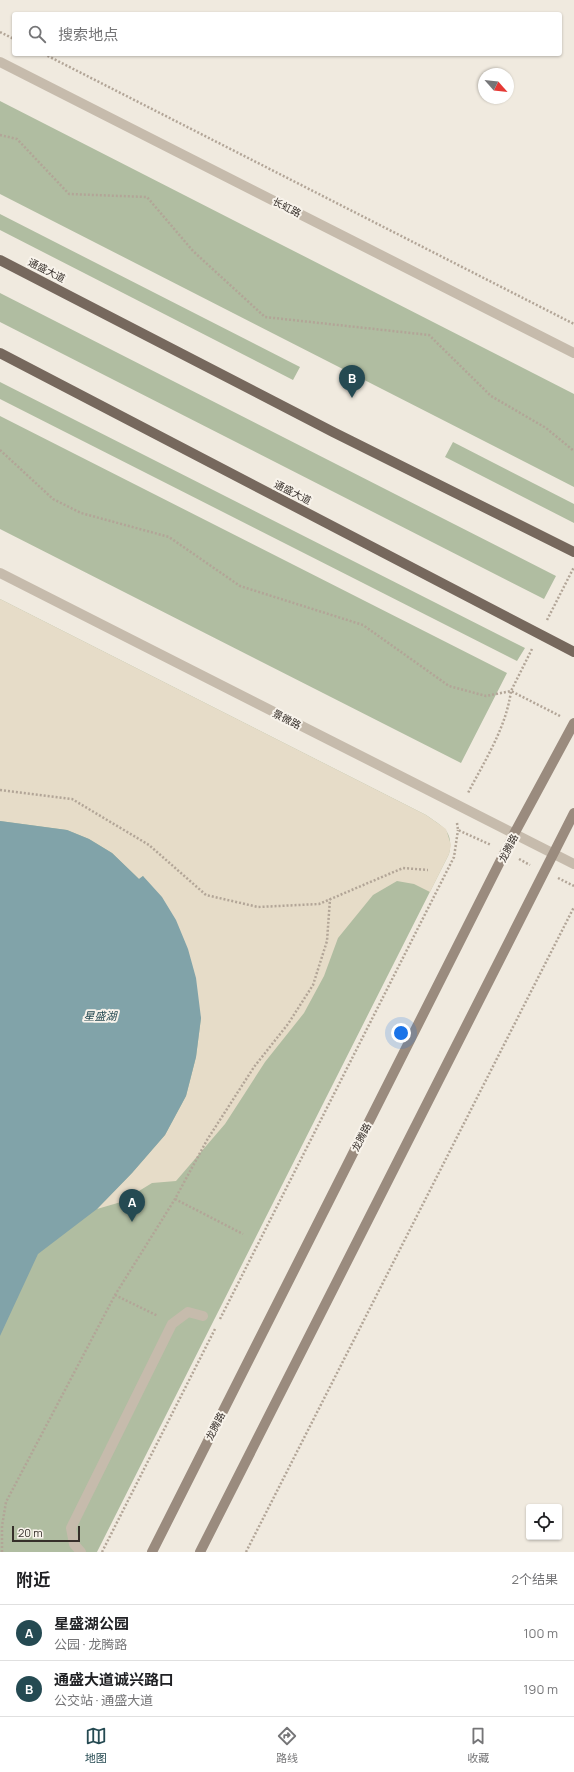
<!DOCTYPE html>
<html lang="zh">
<meta charset="utf-8">
<style>
body{margin:0;font-family:Manrope,"Noto Sans SC",sans-serif;background:#f6f6f6;color:#202124}
.controls{position:absolute;right:12px;bottom:12px;display:grid;overflow:hidden;border-radius:4px;box-shadow:0 1px 3px #0004}
.controls button{width:36px;height:36px;display:grid;place-items:center;padding:0;border:0;border-bottom:1px solid #e0e0e0;background:#fff;color:#202124;font:20px sans-serif}
.compass{position:absolute;left:478px;top:68px;width:36px;height:36px;border-radius:50%;background:#fff;box-shadow:0 1px 3px #0004;rotate:117deg}
.scale{position:absolute;left:12px;bottom:10px;width:68px;box-sizing:border-box;padding-left:4px;border:2px solid #362f2a;border-top:0;font-size:11px;line-height:14px;white-space:nowrap;color:#362f2a;-webkit-text-stroke:3px #f8f3eb;paint-order:stroke}
.you{position:absolute;left:401px;top:1033px;width:14px;height:14px;margin:-10px;border:3px solid #fff;border-radius:50%;background:#1a73e8;box-shadow:0 0 0 6px #1a73e833}
.badge{display:grid;place-items:center;width:26px;height:26px;border-radius:50%;background:#254a52;color:#fff;font-size:13px;font-weight:700}
.pin{position:absolute;translate:-50% -33px;filter:drop-shadow(0 1px 2px #0008)}
.pin::after{content:'';position:absolute;top:21px;width:14px;height:12px;background:inherit;clip-path:polygon(0 0,100% 0,50% 100%)}
.list{margin:0;padding:0;list-style:none}
h2{display:flex;justify-content:space-between;align-items:center;height:52px;margin:0;padding:0 16px;font-size:17px}
h2 small{font-size:13px;font-weight:400;color:#757577}
.list li{display:grid;grid-template-columns:26px 1fr auto;gap:12px;align-items:center;box-sizing:border-box;height:56px;padding:0 16px;border-top:1px solid #e0e0e0}
.list b{display:block;font-size:15px;white-space:nowrap}
.list p{margin:0;font-size:13px;white-space:nowrap;color:#757577}
.list em{font-size:13px;font-style:normal;color:#757577}
.icon{flex:none;width:22px;height:22px;fill:none;stroke:currentColor;stroke-width:2;stroke-linecap:round;stroke-linejoin:round}
.map{position:relative;flex:none;width:574px;height:1552px;overflow:hidden}
.search{position:absolute;background:#fff;box-shadow:0 1px 3px #0004;left:12px;right:12px;top:12px;height:44px;display:flex;align-items:center;gap:10px;box-sizing:border-box;padding:0 14px;border-radius:4px;color:#757577;font-size:15px}
.sheet{height:164px;background:#fff}
nav{display:flex;justify-content:space-around;align-items:center;box-sizing:border-box;height:56px;border-top:1px solid #e0e0e0;background:#fff;font-size:11px;color:#757577}
nav a{display:grid;justify-items:center;gap:2px}
nav .on{color:#254a52}
.map>svg:first-child{display:block}
.green{fill:#b0bda1}
.plaza{fill:#e6dcc8}
.water{fill:#81a3a9}
.lines{fill:none;stroke-linecap:round;stroke-linejoin:round}
.path{stroke:#b2a597;stroke-width:2.5;stroke-dasharray:2 2;stroke-linecap:butt}
.lane{stroke:#c6bbac;stroke-width:10}
.street{stroke:#c6bbac;stroke-width:10}
.secondary{stroke:#9a8b7e;stroke-width:10}
.primary{stroke:#76685d;stroke-width:10}
.labels{text-anchor:middle;stroke-width:4;stroke-linejoin:round;paint-order:stroke}
.street-label{font-size:10px;fill:#362f2a;stroke:#f8f3eb}
.water-label{font-size:11px;font-style:italic;fill:#254a52;stroke:#f8f3eb}
</style>
<div class="map">
<svg width="574" height="1552" viewBox="0 0 574 1552">
<rect width="100%" height="100%" fill="#f0eadf"/>
<!-- green -->
<path class="green" d="M 0,101 L 574,394 L 574,487 L 0,194 Z
M 0,214 L 300,367 L 293,380 L 0,230 Z
M 0,293 L 556,576 L 544,599 L 0,322 Z
M 0,382 L 525,648 L 517,661 L 0,399 Z
M 0,416 L 507,673 L 461,763 L 0,529 Z
M 453,442 L 574,504 L 574,523 L 445,457 Z
M 0,599 L 426,815 C 443,827 454,831 449,854 L 97,1552 L 0,1552 Z"/>
<!-- plaza -->
<path class="plaza" d="M 0,599 L 426,815 L 446,829 L 451,845 L 449,854 L 430,892 L 414,884 L 397,881 L 373,895 L 338,938 L 324,976 L 304,1013 L 265,1062 L 225,1124 L 176,1181 L 152,1183 L 121,1202 L 97,1209 L 132,1173 L 165,1135 L 186,1096 L 196,1057 L 201,1018 L 143,876 L 139,879 L 112,853 L 89,839 L 67,830 L 0,821 Z"/>
<!-- water -->
<path class="water" d="M 0,821 L 67,830 L 89,839 L 112,853 L 139,879 L 143,876 L 162,897 L 176,920 L 188,949 L 196,978 L 201,1018 L 196,1057 L 186,1096 L 165,1135 L 132,1173 L 97,1209 L 38,1254 L 0,1336 Z"/>
<g class="lines">
<!-- path -->
<path class="path" d="M 0,32 L 14,39
M 44,54 L 574,324
M 0,135 L 17,139 L 69,194 L 147,197 L 193,251 L 265,317 L 429,335 L 491,396 L 546,428 L 574,451
M 0,450 L 53,499 L 81,513 L 169,537 L 240,586 L 363,625 L 449,686 L 486,696 L 511,691 C 506,728 485,760 468,793
M 547,620 L 574,567
M 532,649 L 511,691 L 560,716
M 0,790 L 72,799 L 149,845 L 206,895 L 258,907 L 319,904 L 403,868 L 428,870
M 457,823 L 458,830 L 491,845
M 519,859 L 530,865
M 558,878 L 574,886
M 175,1199 L 243,1234
M 115,1295 L 158,1316
M 220,1319 L 454,857 L 458,830
M 2,1552 L 2,1526 L 6,1502 L 115,1295 L 175,1199 L 207,1140 L 254,1067 L 288,1024 L 313,985 L 327,941 L 330,899
M 102,1552 L 215,1329
M 246,1552 L 574,907"/>
<!-- lane -->
<path class="lane" d="M 81,1552 L 74,1544 L 71,1528 L 172,1324 L 188,1312 L 203,1316"/>
<!-- street -->
<path class="street" d="M 0,62 L 574,353
M 0,573 L 574,864"/>
<!-- secondary -->
<path class="secondary" d="M 152,1552 L 514,834 L 574,723
M 200,1552 L 574,813"/>
<!-- primary -->
<path class="primary" d="M 0,260 L 333,432 L 574,552
M 0,353 L 574,652"/>
</g>
<g class="labels">
<!-- street labels -->
<g class="street-label">
<text transform="translate(287 207) rotate(27)" y="4">长虹路</text>
<text transform="translate(47 270) rotate(27)" y="4">通盛大道</text>
<text transform="translate(293 492) rotate(27)" y="4">通盛大道</text>
<text transform="translate(287 719) rotate(27)" y="4">景微路</text>
<text transform="translate(508 848) rotate(-63)" y="4">龙腾路</text>
<text transform="translate(361 1137) rotate(-63)" y="4">龙腾路</text>
<text transform="translate(215 1426) rotate(-63)" y="4">龙腾路</text>
</g>
<!-- water labels -->
<g class="water-label">
<text x="100" y="1020">星盛湖</text>
</g>
</g>
</svg>
<div class="controls">
<button><svg class="icon" aria-label="locate" viewBox="0 0 24 24"><circle cx="12" cy="12" r="6"/><path d="M12 2v4M12 18v4M2 12h4M18 12h4"/></svg></button>
</div>
<svg class="compass" viewBox="-18 -18 36 36"><path d="M0-13l5 13h-10z" fill="#e53935"/><path d="M0 13l5-13h-10z" fill="#757577"/></svg>
<div class="scale">20 m</div>
<div class="you"></div>
<div class="pin badge" style="left:132px;top:1222px">A</div>
<div class="pin badge" style="left:352px;top:398px">B</div>
<div class="search"><svg class="icon" aria-label="search" viewBox="0 0 24 24"><circle cx="10" cy="10" r="6"/><path d="M15 15l6 6"/></svg>搜索地点</div>
</div>
<section class="sheet">
<h2>附近<small>2个结果</small></h2>
<ul class="list">
<li><span class="badge">A</span><div><b>星盛湖公园</b><p>公园 · 龙腾路</p></div><em>100 m</em></li>
<li><span class="badge">B</span><div><b>通盛大道诚兴路口</b><p>公交站 · 通盛大道</p></div><em>190 m</em></li>
</ul>
</section>
<nav>
<a class="on"><svg class="icon" aria-label="map" viewBox="0 0 24 24"><path d="M3 6l6-2 6 2 6-2v14l-6 2-6-2-6 2zM9 4v14M15 6v14"/></svg>地图</a>
<a><svg class="icon" aria-label="directions" viewBox="0 0 24 24"><path d="M12 3l9 9-9 9-9-9zM9 14v-3h6M13 9l2 2-2 2"/></svg>路线</a>
<a><svg class="icon" aria-label="saved" viewBox="0 0 24 24"><path d="M7 4h10v16l-5-4-5 4z"/></svg>收藏</a>
</nav>
